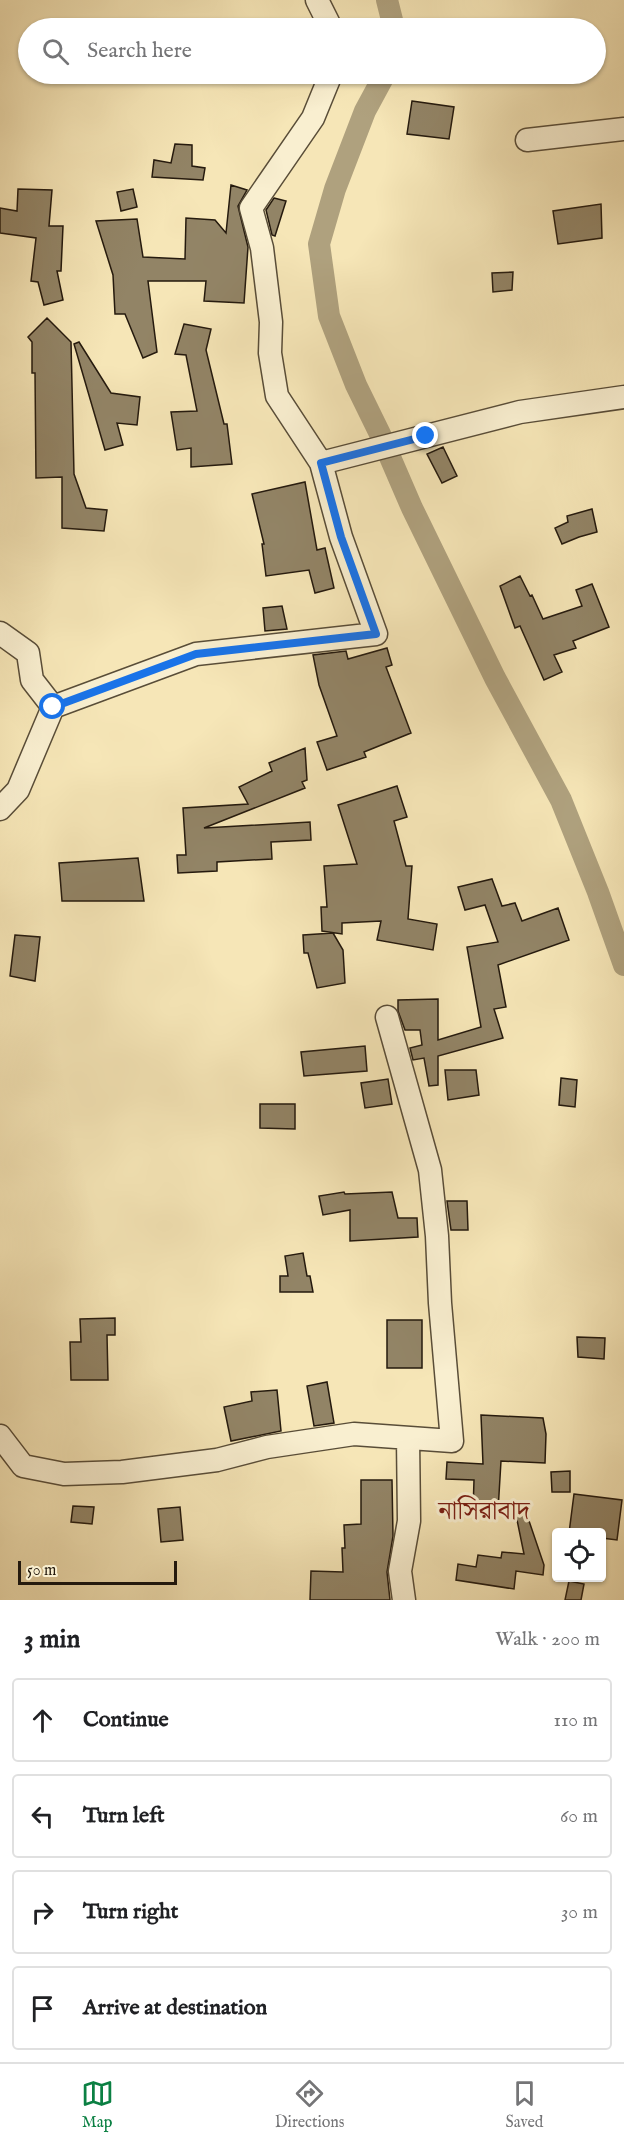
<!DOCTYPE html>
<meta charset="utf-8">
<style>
body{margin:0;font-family:"IM FELL English","Noto Serif Bengali",serif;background:#f6f6f6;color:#202124}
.controls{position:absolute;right:18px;bottom:18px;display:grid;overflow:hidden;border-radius:6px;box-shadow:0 2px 4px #0004}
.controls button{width:54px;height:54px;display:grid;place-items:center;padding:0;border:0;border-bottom:2px solid #e0e0e0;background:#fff;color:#202124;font:30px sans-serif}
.scale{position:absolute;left:18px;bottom:15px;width:159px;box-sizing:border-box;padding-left:6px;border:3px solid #251a0e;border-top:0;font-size:16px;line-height:21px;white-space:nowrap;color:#251a0e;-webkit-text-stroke:4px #f9efd0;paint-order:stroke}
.stop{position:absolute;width:18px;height:18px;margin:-14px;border:4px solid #1a73e8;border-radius:50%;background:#fff}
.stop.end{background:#1a73e8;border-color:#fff;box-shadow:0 2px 6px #0008}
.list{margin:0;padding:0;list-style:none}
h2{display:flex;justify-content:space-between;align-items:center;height:78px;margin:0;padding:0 24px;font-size:26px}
h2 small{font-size:20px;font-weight:400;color:#757577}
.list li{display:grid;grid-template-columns:39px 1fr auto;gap:18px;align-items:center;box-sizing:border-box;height:84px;margin:0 12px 12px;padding:0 12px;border:2px solid #e0e0e0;border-radius:6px}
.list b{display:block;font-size:22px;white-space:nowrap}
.list em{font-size:20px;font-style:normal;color:#757577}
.icon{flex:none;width:33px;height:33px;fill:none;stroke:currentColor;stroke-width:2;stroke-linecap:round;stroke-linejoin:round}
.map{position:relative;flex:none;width:624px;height:1600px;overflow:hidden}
.search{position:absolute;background:#fff;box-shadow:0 2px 4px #0004;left:18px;right:18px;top:18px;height:66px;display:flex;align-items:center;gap:15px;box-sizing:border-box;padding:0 21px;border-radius:33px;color:#757577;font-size:22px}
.sheet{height:462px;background:#fff}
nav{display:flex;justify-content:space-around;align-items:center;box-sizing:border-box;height:84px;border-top:2px solid #e0e0e0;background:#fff;font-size:16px;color:#757577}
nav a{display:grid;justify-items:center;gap:3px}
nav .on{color:#0b8043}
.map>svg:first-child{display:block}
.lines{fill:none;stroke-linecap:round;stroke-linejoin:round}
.canal{stroke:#afa17e;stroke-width:22}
.building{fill:#928466;stroke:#251a0e;stroke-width:1.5}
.street-casing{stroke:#594d38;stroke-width:25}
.street{stroke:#f9efd0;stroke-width:22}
.route{stroke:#1a73e8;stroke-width:8}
.labels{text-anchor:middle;stroke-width:6;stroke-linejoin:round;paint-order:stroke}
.quarter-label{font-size:26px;fill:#7a1f14;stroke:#f9efd0}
</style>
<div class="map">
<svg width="624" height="1600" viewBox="0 0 624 1600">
<rect width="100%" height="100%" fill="#f6e6b7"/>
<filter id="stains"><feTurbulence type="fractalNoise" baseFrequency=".00333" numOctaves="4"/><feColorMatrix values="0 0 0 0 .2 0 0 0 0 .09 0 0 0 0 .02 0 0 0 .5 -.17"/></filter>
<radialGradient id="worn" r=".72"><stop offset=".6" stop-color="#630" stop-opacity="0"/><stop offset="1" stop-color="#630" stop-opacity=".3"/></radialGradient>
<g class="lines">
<!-- canal -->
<path class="canal" d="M 387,0 L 394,28
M 385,74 L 365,111 L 335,189 L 319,244 L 329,316 L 356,385 L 380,434 L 412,508 L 495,678 L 561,800 L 598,892 L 624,965"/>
</g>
<!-- building -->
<path class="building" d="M 412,101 L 454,107 L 449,139 L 407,134 Z
M 175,144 L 192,145 L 192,166 L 205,168 L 203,180 L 152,177 L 154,160 L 171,163 Z
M 231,185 L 247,190 L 238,206 L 248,247 L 244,303 L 204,301 L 206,281 L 148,281 L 157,352 L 143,358 L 125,314 L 115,314 L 113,275 L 96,221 L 137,219 L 143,257 L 185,259 L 186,218 L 215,220 L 226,233 Z
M 18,189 L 52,190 L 49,226 L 63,226 L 61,271 L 57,271 L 63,300 L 44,305 L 38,282 L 31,281 L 36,238 L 0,233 L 0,208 L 17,211 Z
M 133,189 L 137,207 L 121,211 L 117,192 Z
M 274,198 L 286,201 L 275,236 L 272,235 L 266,210 Z
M 601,204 L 602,238 L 558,244 L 553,211 Z
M 513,272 L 512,290 L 493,292 L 492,273 Z
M 47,318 L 71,342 L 74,474 L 86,508 L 107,510 L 104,531 L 62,528 L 62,477 L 36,478 L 35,373 L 32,373 L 32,342 L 28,337 Z
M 184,324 L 211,329 L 206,350 L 224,424 L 227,424 L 232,464 L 191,467 L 191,448 L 177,450 L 171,412 L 197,411 L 186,355 L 175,354 Z
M 79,342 L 111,393 L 140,397 L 137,425 L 117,423 L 123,445 L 105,450 L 74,344 Z
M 443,447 L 457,476 L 442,483 L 427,454 Z
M 305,482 L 317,550 L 325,548 L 334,588 L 315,593 L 309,570 L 266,576 L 262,544 L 264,544 L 252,494 Z
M 592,509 L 597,532 L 579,537 L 562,544 L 555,528 L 568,522 L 567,516 Z
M 520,576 L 530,596 L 532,595 L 543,619 L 582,606 L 576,590 L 592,584 L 609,627 L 573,641 L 576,648 L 554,655 L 562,672 L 544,680 L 520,626 L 515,628 L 500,586 Z
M 282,606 L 287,629 L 265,631 L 263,608 Z
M 387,648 L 392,665 L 386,667 L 411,733 L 364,752 L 366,757 L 327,770 L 317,742 L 337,736 L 319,685 L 313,655 L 346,651 L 348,659 Z
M 305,748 L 307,780 L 302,782 L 305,788 L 204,828 L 310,822 L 311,840 L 271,842 L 272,859 L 217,862 L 217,871 L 178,873 L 177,855 L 186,855 L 183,808 L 248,804 L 239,787 L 272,771 L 269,763 Z
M 397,786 L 407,817 L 394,821 L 406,866 L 412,866 L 408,919 L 437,924 L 433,950 L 377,940 L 381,921 L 342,923 L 342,934 L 322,931 L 321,907 L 327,907 L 324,866 L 357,864 L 338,805 Z
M 138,858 L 144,901 L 62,901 L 59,863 Z
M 492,879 L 502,906 L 515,903 L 522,921 L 558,908 L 569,940 L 498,965 L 506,1007 L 494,1009 L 503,1038 L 438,1056 L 438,1085 L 429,1086 L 424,1058 L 413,1060 L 410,1048 L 422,1045 L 420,1030 L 405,1030 L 398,1011 L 398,1000 L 438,999 L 438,1040 L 481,1027 L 467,947 L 498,942 L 485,905 L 465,910 L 458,887 Z
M 333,933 L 343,950 L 345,983 L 317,988 L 308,953 L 304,953 L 303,935 Z
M 15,935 L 40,937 L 35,981 L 10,976 Z
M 365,1046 L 367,1071 L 304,1076 L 301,1052 Z
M 445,1070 L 476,1070 L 479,1095 L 448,1100 Z
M 561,1078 L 577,1080 L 575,1107 L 559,1105 Z
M 388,1079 L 392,1104 L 365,1108 L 361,1083 Z
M 260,1104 L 295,1104 L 295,1129 L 260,1128 Z
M 344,1192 L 345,1194 L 392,1192 L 398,1218 L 417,1218 L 418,1237 L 350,1241 L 350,1210 L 323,1215 L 319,1196 Z
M 447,1201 L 467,1201 L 468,1230 L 451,1230 Z
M 303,1253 L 307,1276 L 310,1276 L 313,1292 L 280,1292 L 280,1276 L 288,1276 L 285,1256 Z
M 115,1318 L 115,1335 L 107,1335 L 108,1380 L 71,1380 L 70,1342 L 81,1342 L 80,1319 Z
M 387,1320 L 422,1320 L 422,1368 L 387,1368 Z
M 577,1337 L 605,1338 L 604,1359 L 578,1357 Z
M 327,1382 L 334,1423 L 314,1426 L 307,1386 Z
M 277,1390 L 281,1431 L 231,1441 L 224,1407 L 252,1401 L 251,1392 Z
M 481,1415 L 543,1418 L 546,1434 L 545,1463 L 501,1461 L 498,1511 L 473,1511 L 474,1480 L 446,1479 L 447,1462 L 483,1464 Z
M 570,1471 L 570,1492 L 552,1492 L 551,1472 Z
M 361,1480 L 392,1480 L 393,1536 L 387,1572 L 390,1600 L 310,1600 L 311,1571 L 343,1572 L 342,1548 L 345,1548 L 344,1525 L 361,1524 Z
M 574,1494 L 622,1500 L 617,1540 L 602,1538 L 602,1533 L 569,1533 Z
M 73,1506 L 94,1507 L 92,1524 L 71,1522 Z
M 180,1507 L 183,1540 L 161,1542 L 158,1509 Z
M 526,1512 L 544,1565 L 543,1575 L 516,1571 L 514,1589 L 456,1580 L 458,1564 L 476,1567 L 478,1555 L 501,1558 L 502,1552 L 524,1554 L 516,1515 Z
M 569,1581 L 584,1584 L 581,1600 L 565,1600 Z"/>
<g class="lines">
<!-- street casing -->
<g class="street-casing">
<path id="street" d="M 317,0 L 331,28
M 527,140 L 624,129
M 321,463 L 277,396 L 270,353 L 271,322 L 262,248 L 251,208 L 313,118 L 331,74
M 0,633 L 28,653 L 32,680 L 53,707
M 0,809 L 18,790 L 53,707 L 196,654 L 376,634 L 341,537 L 321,463 L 520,412 L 624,397
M 0,1436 L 23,1466 L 64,1474 L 122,1472 L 217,1460 L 267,1447 L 354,1434 L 452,1441 L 440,1303 L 437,1236 L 430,1170 L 387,1017
M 404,1600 L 400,1571 L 409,1521 L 408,1438"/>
</g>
<!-- street -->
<use href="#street" class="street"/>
</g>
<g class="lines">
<!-- route -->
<path class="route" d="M 53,707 L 196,654 L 376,634 L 341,537 L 321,463 L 426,436"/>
</g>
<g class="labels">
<!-- quarter labels -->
<g class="quarter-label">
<text x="484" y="1519">নাসিরাবাদ</text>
</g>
</g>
<rect width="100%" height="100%" filter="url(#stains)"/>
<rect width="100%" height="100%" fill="url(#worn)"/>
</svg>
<div class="controls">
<button><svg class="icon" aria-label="locate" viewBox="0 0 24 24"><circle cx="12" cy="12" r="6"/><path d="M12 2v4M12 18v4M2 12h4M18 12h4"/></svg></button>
</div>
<div class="scale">50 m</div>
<div class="stop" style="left:53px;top:707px"></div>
<div class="stop end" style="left:426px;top:436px"></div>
<div class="search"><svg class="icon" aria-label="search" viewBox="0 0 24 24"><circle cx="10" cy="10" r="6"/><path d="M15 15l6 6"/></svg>Search here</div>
</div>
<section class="sheet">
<h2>3 min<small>Walk · 200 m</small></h2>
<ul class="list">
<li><svg class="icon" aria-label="ahead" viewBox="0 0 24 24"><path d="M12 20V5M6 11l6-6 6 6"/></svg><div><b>Continue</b></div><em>110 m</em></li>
<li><svg class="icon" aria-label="left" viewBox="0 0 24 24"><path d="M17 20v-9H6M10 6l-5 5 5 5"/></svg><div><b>Turn left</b></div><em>60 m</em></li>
<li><svg class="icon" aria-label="right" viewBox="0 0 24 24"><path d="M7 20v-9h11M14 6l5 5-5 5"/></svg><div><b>Turn right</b></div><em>30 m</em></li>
<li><svg class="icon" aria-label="arrive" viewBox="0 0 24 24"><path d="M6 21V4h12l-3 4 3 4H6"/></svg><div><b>Arrive at destination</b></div></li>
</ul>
</section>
<nav>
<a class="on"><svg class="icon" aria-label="map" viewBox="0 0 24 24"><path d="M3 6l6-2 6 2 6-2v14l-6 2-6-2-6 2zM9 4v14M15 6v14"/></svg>Map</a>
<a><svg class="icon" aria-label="directions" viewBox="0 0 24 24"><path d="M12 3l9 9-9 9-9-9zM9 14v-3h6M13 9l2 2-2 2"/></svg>Directions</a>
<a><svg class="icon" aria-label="saved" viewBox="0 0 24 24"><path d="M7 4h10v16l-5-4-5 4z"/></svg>Saved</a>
</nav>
